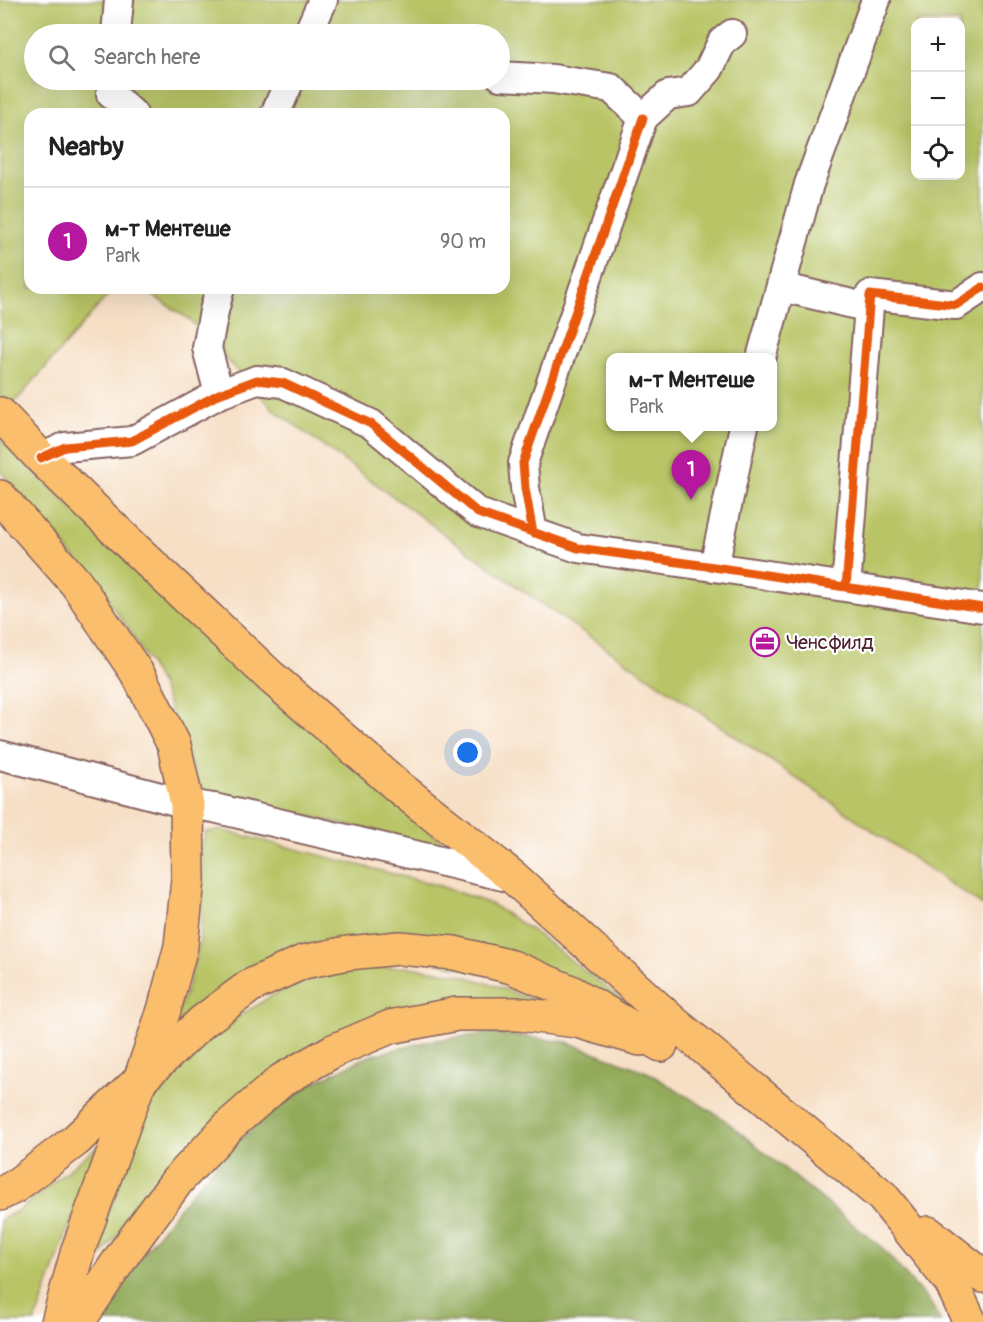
<!DOCTYPE html>
<meta charset="utf-8">
<style>
body{margin:0;font-family:Pangolin,sans-serif;background:#f6f6f6;color:#222}
.controls{position:absolute;right:18px;top:18px;display:grid;overflow:hidden;border-radius:12px;box-shadow:0 6px 24px #0002}
.controls button{width:54px;height:54px;display:grid;place-items:center;padding:0;border:0;border-bottom:2px solid #e0e0e0;background:#fff;color:#222;font:30px sans-serif}
.you{position:absolute;left:468px;top:753px;width:21px;height:21px;margin:-15px;border:4px solid #fff;border-radius:50%;background:#1a73e8;box-shadow:0 0 0 9px #1a73e833}
.badge{display:grid;place-items:center;width:39px;height:39px;border-radius:50%;background:#b5179e;color:#fff;font-size:20px;font-weight:700}
.pin{position:absolute;translate:-50% -50px;filter:drop-shadow(0 2px 3px #0008)}
.pin::after{content:'';position:absolute;top:32px;width:21px;height:18px;background:inherit;clip-path:polygon(0 0,100% 0,50% 100%)}
.popup{position:absolute;left:606px;top:353px;width:171px;height:78px;box-sizing:border-box;display:grid;place-content:center;border-radius:12px;background:#fff;filter:drop-shadow(0 2px 4px #0005);font-size:20px;white-space:nowrap;color:#767676}
.popup b{font-size:22px;color:#222}
.popup::after{content:'';position:absolute;left:50%;top:100%;margin-left:-12px;border:12px solid transparent;border-top-color:#fff}
.list{margin:0;padding:0;list-style:none}
h2{display:flex;justify-content:space-between;align-items:center;height:78px;margin:0;padding:0 24px;font-size:26px}
h2 small{font-size:20px;font-weight:400;color:#767676}
.list li{display:grid;grid-template-columns:39px 1fr auto;gap:18px;align-items:center;box-sizing:border-box;height:108px;padding:0 24px;border-top:2px solid #e0e0e0}
.list b{display:block;font-size:22px;white-space:nowrap}
.list p{margin:0;font-size:20px;white-space:nowrap;color:#767676}
.list em{font-size:20px;font-style:normal;color:#767676}
.icon{flex:none;width:33px;height:33px;fill:none;stroke:currentColor;stroke-width:2;stroke-linecap:round;stroke-linejoin:round}
.map{position:relative;flex:none;width:983px;height:1322px;overflow:hidden}
.search{position:absolute;background:#fff;box-shadow:0 6px 24px #0002;left:24px;top:24px;width:486px;height:66px;display:flex;align-items:center;gap:15px;box-sizing:border-box;padding:0 21px;border-radius:33px;color:#767676;font-size:22px}
.panel{position:absolute;background:#fff;box-shadow:0 6px 24px #0002;left:24px;top:108px;width:486px;height:186px;border-radius:18px}
.map>svg:first-child{display:block}
.green{fill:#b8c465;stroke:#817248;stroke-width:1.5;fill-rule:evenodd}
.forest{fill:#92aa5a;stroke:#6e6442;stroke-width:1.5}
.lines{fill:none;stroke-linecap:round;stroke-linejoin:round}
.minor-casing{stroke:#866261;stroke-width:32}
.major-casing{stroke:#866261;stroke-width:36}
.highway-casing{stroke:#866261;stroke-width:36}
.minor{stroke:#fff;stroke-width:28}
.major{stroke:#fabe6d;stroke-width:33}
.highway{stroke:#fabe6d;stroke-width:33}
.cycleway-casing{stroke:#fff;stroke-width:13}
.cycleway{stroke:#e8590c;stroke-width:9}
.labels{text-anchor:middle;stroke-width:4.5;stroke-linejoin:round;paint-order:stroke}
.poi-label{font-size:20px;fill:#4a1f2b;stroke:#fff;text-anchor:start}
</style>
<div class="map">
<svg width="983" height="1322" viewBox="0 0 983 1322">
<rect width="100%" height="100%" fill="#fff"/>
<filter id="ink" filterUnits="userSpaceOnUse"><feTurbulence type="fractalNoise" baseFrequency=".0167" numOctaves="2"/><feDisplacementMap in="SourceGraphic" scale="12" xChannelSelector="R" yChannelSelector="G"/><feConvolveMatrix kernelMatrix="1 2 1 2 8 2 1 2 1" color-interpolation-filters="sRGB"/></filter>
<filter id="wash" filterUnits="userSpaceOnUse"><feTurbulence type="fractalNoise" baseFrequency=".008" numOctaves="4" result="noise"/><feDisplacementMap in="SourceGraphic" scale="24" xChannelSelector="R" yChannelSelector="G"/><feGaussianBlur stdDeviation="1.35" result="paint"/><feColorMatrix in="noise" values="0 0 0 0 0 0 0 0 0 0 0 0 0 0 0 0 0 1.4 0 .05"/><feComposite in="paint" operator="in"/></filter>
<g filter="url(#wash)">
<rect width="100%" height="100%" fill="#f6dfc5"/>
<!-- green -->
<path class="green" d="M 0,0 L 983,0 L 983,906 L 523,591 L 274,410 L 189,319 L 141,288 L 504,288 L 504,114 L 30,114 L 30,288 L 114,288 L 11,407 L 0,395 ZM 916,22 L 960,22 L 960,176 L 916,176 ZM 34,34 L 500,34 L 500,80 L 34,80 ZM 610,358 L 772,358 L 772,426 L 610,426 Z
M 0,439 L 201,631 L 440,840 L 441,847 L 206,793 L 197,782 L 161,684 L 128,627 L 79,563 L 0,471 Z
M 221,830 L 440,886 L 491,904 L 530,929 L 679,1043 L 598,1003 L 359,942 L 164,1046 L 186,992 L 199,947 L 203,893 L 201,846 L 206,832 Z
M 410,967 L 458,974 L 499,987 L 560,1010 L 379,1019 L 118,1234 L 85,1277 L 146,1104 L 155,1091 L 188,1055 L 231,1021 L 273,995 L 315,978 L 362,968 Z
M 98,1146 L 35,1322 L 0,1322 L 0,1220 L 19,1210 Z"/>
<!-- forest -->
<path class="forest" d="M 493,1033 L 567,1042 L 647,1072 L 721,1117 L 881,1247 L 931,1304 L 941,1322 L 100,1322 L 125,1277 L 170,1219 L 212,1168 L 260,1121 L 309,1085 L 369,1056 L 429,1041 Z"/>
</g>
<g filter="url(#ink)">
<g class="lines">
<!-- minor casing -->
<g class="minor-casing">
<path id="minor" d="M 116,34 L 119,0
M 308,34 L 323,0
M 500,76 L 553,79 L 611,88 L 643,118
M 112,80 L 111,94 L 133,114
M 275,114 L 290,80
M 781,287 L 869,308
M 761,358 L 809,184 L 876,0
M 219,394 L 207,348 L 214,311 L 220,288
M 41,458 L 65,447 L 132,441 L 219,394 L 257,380 L 283,383 L 371,424 L 478,513 L 578,548 L 714,567 L 983,608
M 533,533 L 525,488 L 523,463 L 643,118 L 668,95 L 689,92 L 709,69 L 722,42 L 732,34
M 714,567 L 744,426
M 846,587 L 870,295 L 956,305 L 982,288 L 983,287
M 0,755 L 187,804 L 214,808 L 512,878"/>
</g>
<!-- major casing -->
<g class="major-casing">
<path id="major" d="M 0,414 L 41,458 L 135,549 L 271,677 L 401,789 L 514,878 L 673,1022 L 882,1196 L 951,1282 L 970,1322
M 0,497 L 76,583 L 139,676 L 174,745 L 187,804 L 188,879 L 181,946 L 164,1010 L 140,1080 L 78,1250 L 58,1322
M 928,1233 L 983,1276
M 78,1322 L 124,1253 L 177,1181 L 230,1125 L 282,1080 L 333,1051 L 390,1027 L 457,1014 L 519,1014 L 577,1021 L 640,1039"/>
</g>
<!-- highway casing -->
<g class="highway-casing">
<path id="highway" d="M 0,1194 L 14,1187 L 76,1140 L 202,1022 L 250,986 L 303,962 L 348,953 L 399,948 L 454,953 L 512,967 L 571,992 L 661,1045"/>
</g>
<!-- minor -->
<use href="#minor" class="minor"/>
<!-- major -->
<use href="#major" class="major"/>
<!-- highway -->
<use href="#highway" class="highway"/>
<!-- cycleway casing -->
<g class="cycleway-casing">
<path id="cycleway" d="M 41,458 L 65,447 L 132,441 L 219,394 L 257,380 L 283,383 L 371,424 L 478,513 L 578,548 L 714,567 L 983,608
M 533,533 L 525,488 L 523,463 L 643,118
M 846,587 L 870,295 L 956,305 L 982,288 L 983,287"/>
</g>
<!-- cycleway -->
<use href="#cycleway" class="cycleway"/>
</g>
</g>
<!-- icons -->
<defs>
<g id="office-ring" transform="scale(1.5)"><circle r="9.5" fill="#fff" stroke="#b5179e" stroke-width="1.5"/><path d="M-6-3h4V-5.5h4V-3h4V5H-6ZM-1-4.5V-3h2v-1.5ZM-6 0V1H6V0Z" fill="#b5179e"/></g>
</defs>
<g fill-rule="evenodd">
<use href="#office-ring" x="765" y="642"/>
</g>
<g class="labels">
<!-- poi labels -->
<g class="poi-label">
<text x="786" y="649">Ченсфилд</text>
</g>
</g>
</svg>
<div class="controls">
<button>+</button>
<button>−</button>
<button><svg class="icon" aria-label="locate" viewBox="0 0 24 24"><circle cx="12" cy="12" r="6"/><path d="M12 2v4M12 18v4M2 12h4M18 12h4"/></svg></button>
</div>
<div class="you"></div>
<div class="pin badge" style="left:691px;top:500px">1</div>
<div class="popup"><b>м-т Ментeше</b>Park</div>
<div class="search"><svg class="icon" aria-label="search" viewBox="0 0 24 24"><circle cx="10" cy="10" r="6"/><path d="M15 15l6 6"/></svg>Search here</div>
<section class="panel">
<h2>Nearby<small></small></h2>
<ul class="list">
<li><span class="badge">1</span><div><b>м-т Ментeше</b><p>Park</p></div><em>90 m</em></li>
</ul>
</section>
</div>
